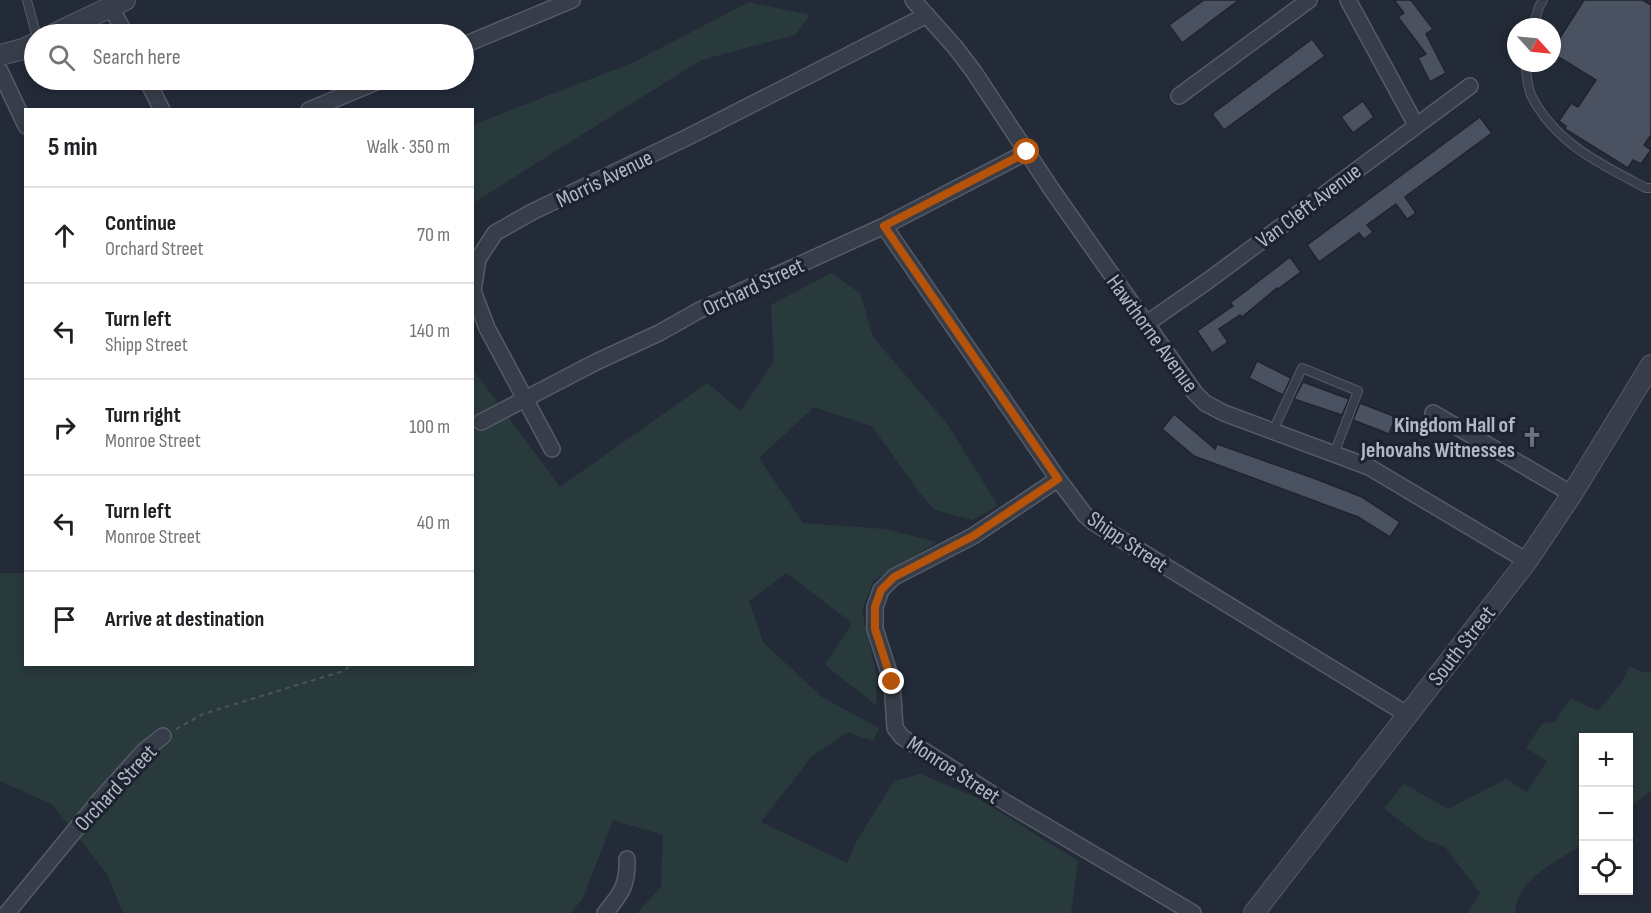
<!DOCTYPE html>
<meta charset="utf-8">
<style>
body{margin:0;font-family:"Sofia Sans Condensed",sans-serif;background:#f6f6f6;color:#202124}
.controls{position:absolute;right:18px;bottom:18px;display:grid;overflow:hidden;border-radius:0px;box-shadow:0 3px 9px #0003}
.controls button{width:54px;height:54px;display:grid;place-items:center;padding:0;border:0;border-bottom:2px solid #e0e0e0;background:#fff;color:#202124;font:30px sans-serif}
.compass{position:absolute;left:1507px;top:18px;width:54px;height:54px;border-radius:50%;background:#fff;box-shadow:0 3px 9px #0003;rotate:117deg}
.stop{position:absolute;width:18px;height:18px;margin:-14px;border:4px solid #b45309;border-radius:50%;background:#fff}
.stop.end{background:#b45309;border-color:#fff;box-shadow:0 2px 6px #0008}
.list{margin:0;padding:0;list-style:none}
h2{display:flex;justify-content:space-between;align-items:center;height:78px;margin:0;padding:0 24px;font-size:26px}
h2 small{font-size:20px;font-weight:400;color:#757577}
.list li{display:grid;grid-template-columns:39px 1fr auto;gap:18px;align-items:center;box-sizing:border-box;height:96px;padding:0 24px;border-top:2px solid #e0e0e0}
.list b{display:block;font-size:22px;white-space:nowrap}
.list p{margin:0;font-size:20px;white-space:nowrap;color:#757577}
.list em{font-size:20px;font-style:normal;color:#757577}
.icon{flex:none;width:33px;height:33px;fill:none;stroke:currentColor;stroke-width:2;stroke-linecap:round;stroke-linejoin:round}
.map{position:relative;flex:none;width:1651px;height:913px;overflow:hidden}
.search{position:absolute;background:#fff;box-shadow:0 3px 9px #0003;left:24px;top:24px;width:450px;height:66px;display:flex;align-items:center;gap:15px;box-sizing:border-box;padding:0 21px;border-radius:33px;color:#757577;font-size:22px}
.panel{position:absolute;background:#fff;box-shadow:0 3px 9px #0003;left:24px;top:108px;width:450px;height:558px;border-radius:0px}
.map>svg:first-child{display:block}
.green{fill:#293a3c}
.building{fill:#4a5262;stroke:#1e2430;stroke-width:1.5}
.lines{fill:none;stroke-linecap:round;stroke-linejoin:round}
.service-casing{stroke:#555b67;stroke-width:10}
.minor-casing{stroke:#555b67;stroke-width:18}
.tertiary-casing{stroke:#555b67;stroke-width:22}
.path{stroke:#47575b;stroke-width:2;stroke-dasharray:4.5 4.5;stroke-linecap:butt}
.service{stroke:#373d49;stroke-width:8}
.minor{stroke:#373d49;stroke-width:15}
.tertiary{stroke:#373d49;stroke-width:20}
.route{stroke:#b45309;stroke-width:8}
.labels{text-anchor:middle;stroke-width:6;stroke-linejoin:round;paint-order:stroke}
.street-label{font-size:22px;fill:#b2b8c5;stroke:#1c222e}
.poi-label{font-size:22px;font-weight:bold;fill:#b2b8c5;stroke:#1c222e;text-anchor:end}
</style>
<div class="map">
<svg width="1651" height="913" viewBox="0 0 1651 913">
<rect width="100%" height="100%" fill="#242b38"/>
<!-- green -->
<path class="green" d="M 749,2 L 810,15 L 795,35 L 701,60 L 473,203 L 473,125 L 632,63 Z
M 831,273 L 860,293 L 873,337 L 948,425 L 998,506 L 972,520 L 935,510 L 919,492 L 872,426 L 814,407 L 759,458 L 803,523 L 885,529 L 937,542 L 873,581 L 862,610 L 877,677 L 876,705 L 825,665 L 852,623 L 786,573 L 749,601 L 763,642 L 822,697 L 879,728 L 873,741 L 848,732 L 811,757 L 761,822 L 847,863 L 856,842 L 894,781 L 920,774 L 978,798 L 1078,861 L 1071,913 L 637,913 L 661,887 L 663,835 L 613,820 L 583,898 L 571,913 L 123,913 L 107,874 L 52,804 L 0,781 L 0,573 L 25,573 L 26,664 L 472,664 L 473,364 L 475,372 L 560,487 L 707,383 L 741,411 L 774,361 L 771,305 Z
M 1630,666 L 1639,671 L 1651,673 L 1651,790 L 1629,808 L 1628,738 L 1584,738 L 1583,844 C 1557,862 1518,877 1515,913 L 1467,913 L 1480,893 L 1445,847 L 1422,838 L 1384,808 L 1404,784 L 1448,809 L 1506,779 L 1527,792 L 1547,761 L 1526,748 L 1542,724 L 1555,722 L 1571,698 L 1598,711 L 1621,684 Z"/>
<!-- building -->
<path class="building" d="M 1204,0 L 1239,0 L 1182,43 L 1169,25 Z
M 1394,0 L 1411,0 L 1433,29 L 1426,34 L 1446,73 L 1430,82 L 1418,58 L 1426,54 L 1398,17 L 1404,13 Z
M 1584,0 L 1643,0 L 1651,5 L 1651,135 L 1644,145 L 1651,150 L 1641,164 L 1633,160 L 1628,168 L 1565,129 L 1566,126 L 1559,121 L 1571,103 L 1578,107 L 1596,80 L 1552,53 L 1552,50 Z
M 1312,39 L 1325,56 L 1224,130 L 1212,114 Z
M 1363,101 L 1374,117 L 1353,133 L 1341,117 Z
M 1480,117 L 1492,133 L 1405,197 L 1416,213 L 1407,219 L 1396,204 L 1367,225 L 1373,232 L 1364,239 L 1359,233 L 1319,262 L 1307,245 Z
M 1290,257 L 1301,272 L 1278,289 L 1277,288 L 1242,317 L 1240,315 L 1219,329 L 1228,342 L 1212,353 L 1197,331 L 1233,306 L 1230,303 Z
M 1257,361 L 1291,378 L 1283,395 L 1249,378 Z
M 1303,382 L 1349,399 L 1342,415 L 1294,399 Z
M 1360,403 L 1396,417 L 1389,434 L 1353,420 Z
M 1174,414 L 1215,449 L 1217,444 L 1316,479 L 1362,497 L 1400,522 L 1390,537 L 1358,517 L 1194,456 L 1162,429 Z"/>
<g class="lines">
<!-- service casing -->
<g class="service-casing">
<path id="service" d="M 27,0 L 36,34
M 1533,27 L 1539,7 L 1543,0
M 1525,63 C 1527,73 1527,86 1531,95 C 1555,143 1600,164 1646,188 L 1651,188
M 1273,431 L 1302,368 L 1358,391 L 1334,454"/>
</g>
<!-- minor casing -->
<g class="minor-casing">
<path id="minor" d="M 913,0 L 955,47 L 974,72 L 1052,190 L 1195,393 L 1205,403 L 1224,413 L 1369,467 L 1527,561
M 1348,0 L 1416,125
M 111,7 L 125,34
M 464,45 L 572,0
M 0,71 L 26,126
M 147,80 L 162,110
M 1179,96 L 1309,0
M 309,110 L 381,80
M 884,226 L 1058,479 L 1085,515 L 1093,522 L 1408,715
M 1146,324 L 1209,280 L 1470,86
M 1433,413 L 1572,494
M 481,422 L 596,362 L 659,333 L 698,311 L 884,226 L 1027,152
M 552,449 L 487,328 L 473,291 L 478,259 L 495,233 L 532,212 L 690,136 L 927,15
M 1058,479 L 973,536 L 894,577 L 881,590 L 875,607 L 875,629 L 892,682 L 895,728 L 902,737 L 1005,802 L 1193,913
M 7,913 L 99,801 L 144,751 L 163,736
M 605,913 C 621,894 628,885 627,859"/>
</g>
<!-- tertiary casing -->
<g class="tertiary-casing">
<path id="tertiary" d="M 54,34 L 125,0
M 0,55 L 23,49 L 34,44
M 1254,913 L 1527,561 L 1572,494 L 1651,365"/>
</g>
<!-- path -->
<path class="path" d="M 176,729 L 203,714 L 343,671 L 353,664"/>
<!-- service -->
<use href="#service" class="service"/>
<!-- minor -->
<use href="#minor" class="minor"/>
<!-- tertiary -->
<use href="#tertiary" class="tertiary"/>
</g>
<g class="lines">
<!-- route -->
<path class="route" d="M 892,682 L 875,629 L 875,607 L 881,590 L 894,577 L 973,536 L 1058,479 L 884,226 L 1027,152"/>
</g>
<!-- icons -->
<defs>
<g id="church-bare" transform="scale(1.62)"><path d="M-1.2-6h2.4v3.5h3.3v2.4h-3.3V6h-2.4V-.1h-3.3v-2.4h3.3Z" fill="#6b7280" stroke="#1c222e" stroke-width="2.5" paint-order="stroke"/></g>
</defs>
<g fill-rule="evenodd">
<use href="#church-bare" x="1532" y="437"/>
</g>
<g class="labels">
<!-- street labels -->
<g class="street-label">
<text transform="translate(604 178) rotate(-26)" y="8">Morris Avenue</text>
<text transform="translate(1308 205) rotate(-37)" y="8">Van Cleft Avenue</text>
<text transform="translate(753 286) rotate(-25)" y="8">Orchard Street</text>
<text transform="translate(1153 333) rotate(54)" y="8">Hawthorne Avenue</text>
<text transform="translate(1128 541) rotate(34)" y="8">Shipp Street</text>
<text transform="translate(1461 645) rotate(-52)" y="8">South Street</text>
<text transform="translate(954 769) rotate(33)" y="8">Monroe Street</text>
<text transform="translate(115 787) rotate(-47)" y="8">Orchard Street</text>
</g>
<!-- poi labels -->
<g class="poi-label">
<text x="1515" y="432">Kingdom Hall of<tspan x="1515" dy="25">Jehovahs Witnesses</tspan></text>
</g>
</g>
</svg>
<div class="controls">
<button>+</button>
<button>−</button>
<button><svg class="icon" aria-label="locate" viewBox="0 0 24 24"><circle cx="12" cy="12" r="6"/><path d="M12 2v4M12 18v4M2 12h4M18 12h4"/></svg></button>
</div>
<svg class="compass" viewBox="-18 -18 36 36"><path d="M0-13l5 13h-10z" fill="#e53935"/><path d="M0 13l5-13h-10z" fill="#757577"/></svg>
<div class="stop" style="left:1027px;top:152px"></div>
<div class="stop end" style="left:892px;top:682px"></div>
<div class="search"><svg class="icon" aria-label="search" viewBox="0 0 24 24"><circle cx="10" cy="10" r="6"/><path d="M15 15l6 6"/></svg>Search here</div>
<section class="panel">
<h2>5 min<small>Walk · 350 m</small></h2>
<ul class="list">
<li><svg class="icon" aria-label="ahead" viewBox="0 0 24 24"><path d="M12 20V5M6 11l6-6 6 6"/></svg><div><b>Continue</b><p>Orchard Street</p></div><em>70 m</em></li>
<li><svg class="icon" aria-label="left" viewBox="0 0 24 24"><path d="M17 20v-9H6M10 6l-5 5 5 5"/></svg><div><b>Turn left</b><p>Shipp Street</p></div><em>140 m</em></li>
<li><svg class="icon" aria-label="right" viewBox="0 0 24 24"><path d="M7 20v-9h11M14 6l5 5-5 5"/></svg><div><b>Turn right</b><p>Monroe Street</p></div><em>100 m</em></li>
<li><svg class="icon" aria-label="left" viewBox="0 0 24 24"><path d="M17 20v-9H6M10 6l-5 5 5 5"/></svg><div><b>Turn left</b><p>Monroe Street</p></div><em>40 m</em></li>
<li><svg class="icon" aria-label="arrive" viewBox="0 0 24 24"><path d="M6 21V4h12l-3 4 3 4H6"/></svg><div><b>Arrive at destination</b></div></li>
</ul>
</section>
</div>
